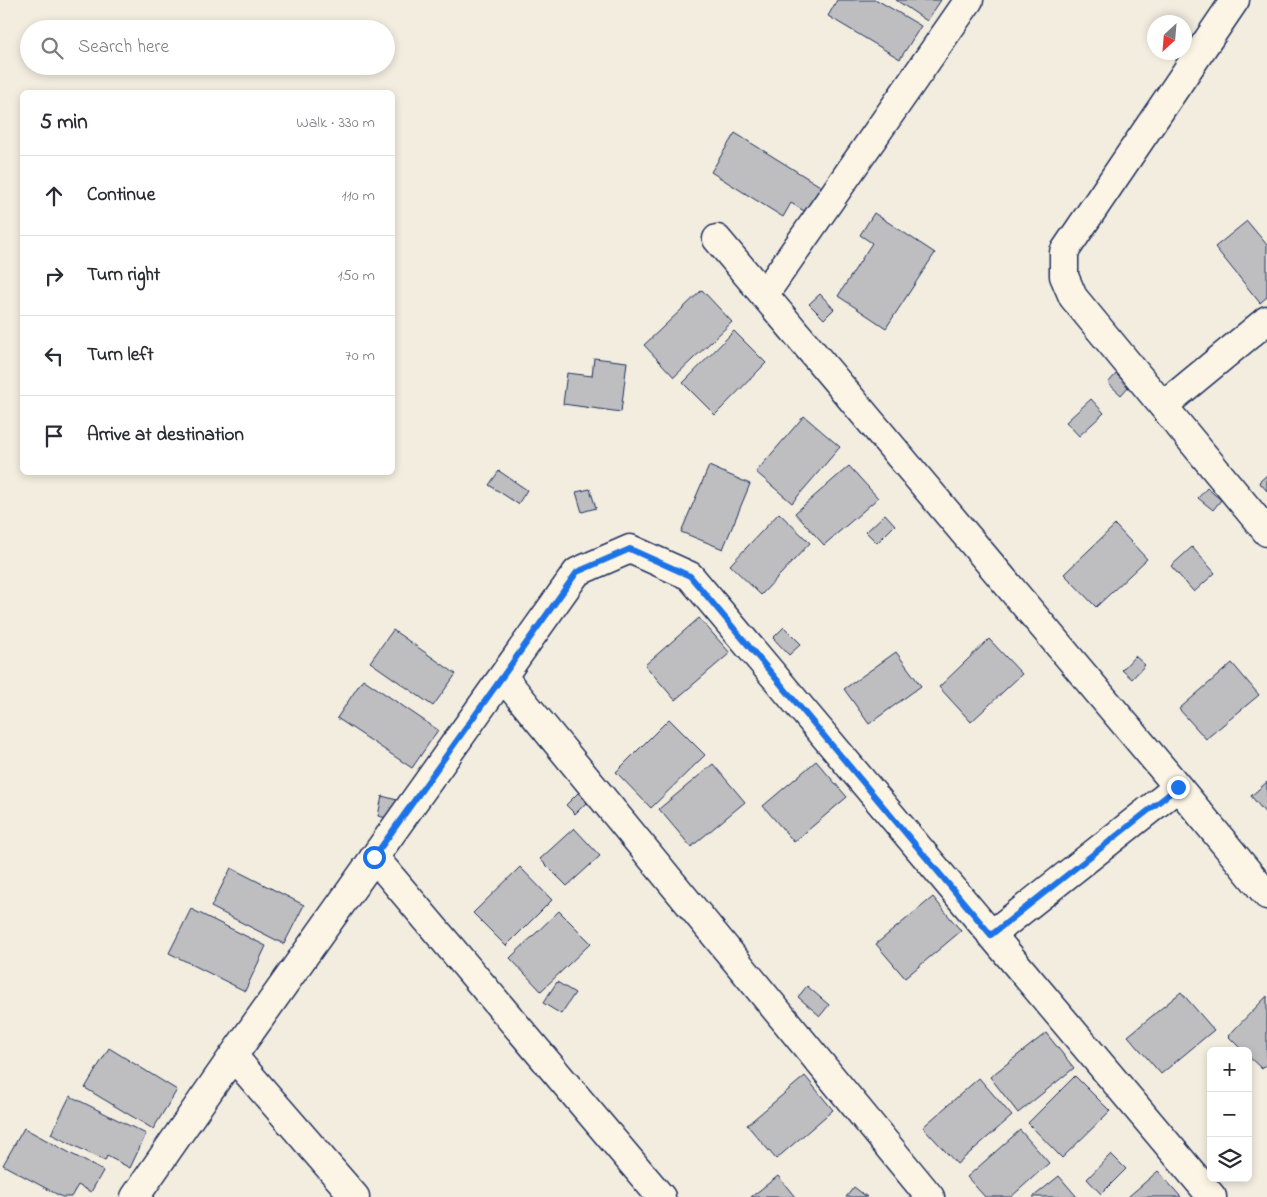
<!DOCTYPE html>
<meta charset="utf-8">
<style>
body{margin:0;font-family:"Indie Flower",sans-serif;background:#f2f2f3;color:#2b2b33}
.controls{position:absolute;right:15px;bottom:15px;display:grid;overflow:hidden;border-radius:8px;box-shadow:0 2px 8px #0003}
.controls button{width:45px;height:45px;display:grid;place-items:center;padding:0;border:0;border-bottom:1px solid #e1e1e2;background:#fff;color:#2b2b33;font:25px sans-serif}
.compass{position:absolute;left:1147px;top:15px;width:45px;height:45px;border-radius:50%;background:#fff;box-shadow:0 2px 8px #0003;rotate:206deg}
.stop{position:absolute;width:15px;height:15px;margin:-11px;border:4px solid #1a73e8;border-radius:50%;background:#fff}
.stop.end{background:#1a73e8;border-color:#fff;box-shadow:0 1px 5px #0008}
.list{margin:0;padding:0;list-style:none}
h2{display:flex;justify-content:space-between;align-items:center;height:65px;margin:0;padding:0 20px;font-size:21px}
h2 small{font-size:16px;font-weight:400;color:#7c7c81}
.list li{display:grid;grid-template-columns:32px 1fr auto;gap:15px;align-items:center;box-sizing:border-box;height:80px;padding:0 20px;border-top:1px solid #e1e1e2}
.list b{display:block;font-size:19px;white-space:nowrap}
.list em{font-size:16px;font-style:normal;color:#7c7c81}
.icon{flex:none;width:28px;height:28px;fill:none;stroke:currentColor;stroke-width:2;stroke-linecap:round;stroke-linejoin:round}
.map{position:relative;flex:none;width:1267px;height:1197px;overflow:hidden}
.search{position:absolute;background:#fff;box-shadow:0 2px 8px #0003;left:20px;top:20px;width:375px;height:55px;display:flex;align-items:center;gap:12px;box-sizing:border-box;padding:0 18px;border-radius:28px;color:#7c7c81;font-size:19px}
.panel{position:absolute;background:#fff;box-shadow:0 2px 8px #0003;left:20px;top:90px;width:375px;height:385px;border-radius:8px}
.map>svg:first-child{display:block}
.building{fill:#bebec0;stroke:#1b2f5e}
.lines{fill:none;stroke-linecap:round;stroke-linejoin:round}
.street-casing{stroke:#1b2f5e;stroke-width:31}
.street{stroke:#fcf5e5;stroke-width:28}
.route{stroke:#1a73e8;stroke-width:6}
</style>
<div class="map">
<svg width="1267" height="1197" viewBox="0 0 1267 1197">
<rect width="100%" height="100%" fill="#f3ede0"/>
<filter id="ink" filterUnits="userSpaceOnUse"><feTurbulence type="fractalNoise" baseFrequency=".02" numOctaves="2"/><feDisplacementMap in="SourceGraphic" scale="10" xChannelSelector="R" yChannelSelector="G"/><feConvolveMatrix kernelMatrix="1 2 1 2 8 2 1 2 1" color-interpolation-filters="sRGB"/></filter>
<g filter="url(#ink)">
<!-- building -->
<path class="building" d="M 837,0 L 877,0 L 921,26 L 900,59 L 828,16 Z
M 896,0 L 941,0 L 927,21 Z
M 735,133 L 825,189 L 809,214 L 791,203 L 783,217 L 711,172 Z
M 874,213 L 935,253 L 886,328 L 838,296 L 872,243 L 860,235 Z
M 1247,221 L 1267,245 L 1267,297 L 1260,303 L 1215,247 Z
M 702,290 L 732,322 L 674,377 L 644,345 Z
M 820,294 L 834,309 L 824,319 L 809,304 Z
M 734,331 L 766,363 L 715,415 L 683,383 Z
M 594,358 L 627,362 L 621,412 L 563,404 L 567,373 L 592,376 Z
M 1116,374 L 1129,386 L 1121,395 L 1108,383 Z
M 1091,399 L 1104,413 L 1079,436 L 1066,422 Z
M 804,416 L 840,447 L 792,503 L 756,472 Z
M 709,466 L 750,484 L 723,549 L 681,532 Z
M 849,466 L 878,498 L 824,545 L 795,513 Z
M 499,471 L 527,490 L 518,504 L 489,485 Z
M 1267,475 L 1267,491 L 1259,482 Z
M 1207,488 L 1221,500 L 1213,510 L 1198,498 Z
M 590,489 L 596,508 L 582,512 L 576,492 Z
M 779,513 L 810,543 L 761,595 L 730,565 Z
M 885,514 L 895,525 L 877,543 L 866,532 Z
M 1115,525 L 1147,559 L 1096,607 L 1064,574 Z
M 1192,547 L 1215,573 L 1194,592 L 1171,566 Z
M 699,618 L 730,653 L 675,700 L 645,665 Z
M 784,627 L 801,644 L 789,655 L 773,638 Z
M 393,630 L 456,674 L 433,706 L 370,662 Z
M 989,639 L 1022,674 L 971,722 L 939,687 Z
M 896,652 L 921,686 L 869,724 L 844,689 Z
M 1135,656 L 1145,665 L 1132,679 L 1122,670 Z
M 1232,663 L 1259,695 L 1206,739 L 1179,709 Z
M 363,679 L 438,730 L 412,768 L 337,718 Z
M 669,719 L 705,755 L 651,808 L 616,772 Z
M 816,761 L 847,797 L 794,842 L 763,806 Z
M 713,764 L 745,802 L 691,847 L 659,809 Z
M 1267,782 L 1267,815 L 1251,796 Z
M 578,793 L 587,802 L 575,814 L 566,805 Z
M 382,796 L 397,800 L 392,819 L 378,816 Z
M 574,828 L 600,856 L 567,886 L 540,859 Z
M 520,867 L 552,900 L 506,946 L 473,913 Z
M 231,868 L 304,905 L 284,944 L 211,907 Z
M 933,897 L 961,931 L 905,978 L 876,944 Z
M 191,909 L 266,946 L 245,991 L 169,953 Z
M 559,911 L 591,943 L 541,991 L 510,958 Z
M 557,982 L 575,993 L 561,1014 L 543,1003 Z
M 807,986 L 829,1005 L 820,1016 L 798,997 Z
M 1181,992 L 1214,1030 L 1161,1074 L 1128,1036 Z
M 1267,996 L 1267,1064 L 1262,1069 L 1248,1056 L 1248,1051 L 1243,1051 L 1228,1036 Z
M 1046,1033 L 1074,1068 L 1018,1113 L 990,1077 Z
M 109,1048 L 177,1090 L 153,1129 L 85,1088 Z
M 805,1076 L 833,1110 L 776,1159 L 747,1125 Z
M 1075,1076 L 1110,1111 L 1062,1158 L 1028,1123 Z
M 979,1078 L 1012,1116 L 957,1164 L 923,1127 Z
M 70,1096 L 146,1134 L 130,1168 L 107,1156 L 105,1161 L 51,1134 Z
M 24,1128 L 103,1171 L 91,1192 L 78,1185 L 71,1197 L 62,1197 L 3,1165 Z
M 1020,1130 L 1049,1163 L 1011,1197 L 985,1197 L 967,1177 Z
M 1111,1154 L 1126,1169 L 1101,1194 L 1087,1179 Z
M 1158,1171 L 1181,1197 L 1128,1197 Z
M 778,1176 L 795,1197 L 751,1197 Z
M 1059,1176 L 1077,1197 L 1033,1197 Z
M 854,1187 L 867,1197 L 846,1197 Z"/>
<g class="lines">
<!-- street casing -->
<g class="street-casing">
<path id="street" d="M 1235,0 L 1064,252 L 1064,276 L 1073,297 L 1267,532
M 717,239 L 1178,787 L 1267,895
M 764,295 L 969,0
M 1163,406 L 1267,320
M 503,677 L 930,1197
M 374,857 L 661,1197
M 991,935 L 1178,787
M 233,1056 L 355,1197
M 135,1197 L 233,1056 L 577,572 L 630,549 L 690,576 L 1212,1197"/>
</g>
<!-- street -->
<use href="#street" class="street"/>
</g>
</g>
<g class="lines" filter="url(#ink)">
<!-- route -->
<path class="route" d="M 374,857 L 577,572 L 630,549 L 690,576 L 991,935 L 1178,787"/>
</g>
</svg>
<div class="controls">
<button>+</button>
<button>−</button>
<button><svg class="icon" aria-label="layers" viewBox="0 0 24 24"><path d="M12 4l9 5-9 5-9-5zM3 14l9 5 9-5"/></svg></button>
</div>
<svg class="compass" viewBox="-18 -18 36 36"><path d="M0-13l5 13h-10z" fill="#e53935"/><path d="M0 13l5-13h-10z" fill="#7c7c81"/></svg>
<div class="stop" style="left:374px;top:857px"></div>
<div class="stop end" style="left:1178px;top:787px"></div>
<div class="search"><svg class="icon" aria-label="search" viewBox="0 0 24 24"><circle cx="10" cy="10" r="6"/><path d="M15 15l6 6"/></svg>Search here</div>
<section class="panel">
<h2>5 min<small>Walk · 330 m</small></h2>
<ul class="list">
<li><svg class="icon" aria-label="ahead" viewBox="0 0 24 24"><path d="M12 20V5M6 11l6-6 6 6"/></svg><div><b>Continue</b></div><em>110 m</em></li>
<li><svg class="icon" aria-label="right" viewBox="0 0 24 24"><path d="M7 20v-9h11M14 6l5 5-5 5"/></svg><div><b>Turn right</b></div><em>150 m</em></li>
<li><svg class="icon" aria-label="left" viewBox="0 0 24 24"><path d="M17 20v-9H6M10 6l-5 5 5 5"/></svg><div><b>Turn left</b></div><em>70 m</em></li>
<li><svg class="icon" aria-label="arrive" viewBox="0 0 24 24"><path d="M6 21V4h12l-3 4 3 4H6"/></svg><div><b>Arrive at destination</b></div></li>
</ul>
</section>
</div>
